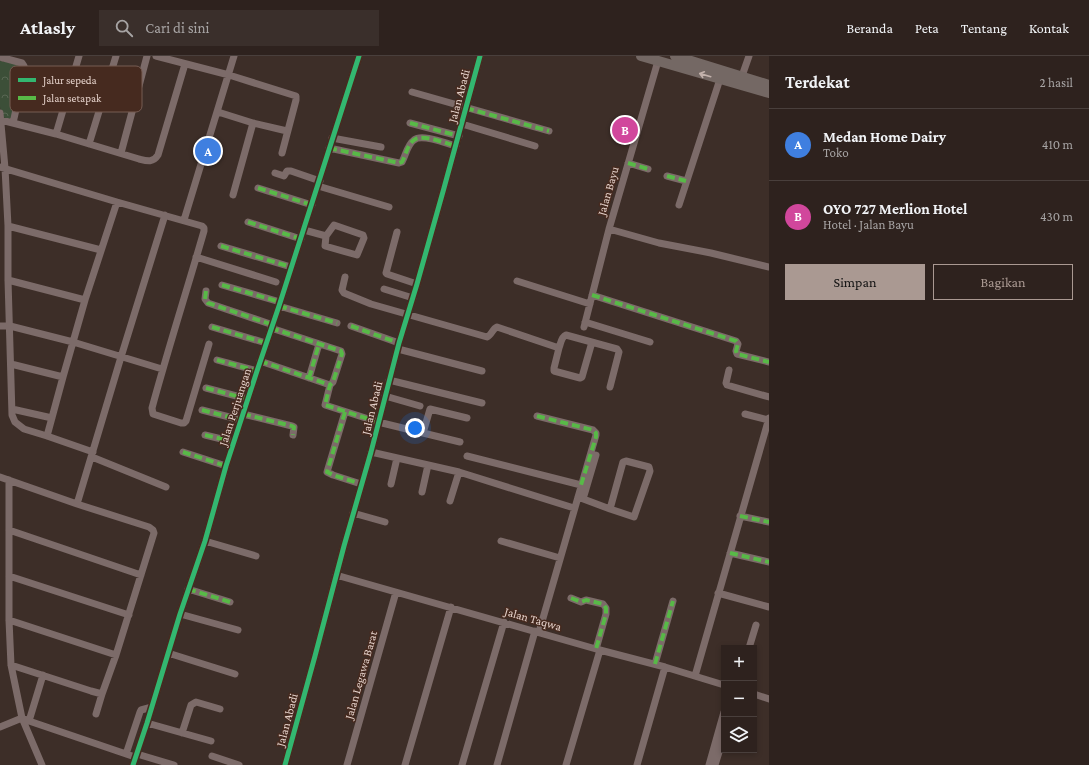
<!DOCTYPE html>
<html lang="id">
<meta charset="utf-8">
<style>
body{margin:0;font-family:"Crimson Pro",serif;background:#3a2f2b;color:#f1f3f6}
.controls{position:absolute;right:12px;bottom:12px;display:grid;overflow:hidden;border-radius:0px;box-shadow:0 2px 6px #0003}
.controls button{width:36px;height:36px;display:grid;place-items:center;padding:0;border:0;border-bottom:1px solid #493f3c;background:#2e221e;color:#f1f3f6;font:20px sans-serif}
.you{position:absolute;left:415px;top:372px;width:14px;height:14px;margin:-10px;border:3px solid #fff;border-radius:50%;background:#1a73e8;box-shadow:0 0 0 6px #1a73e833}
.badge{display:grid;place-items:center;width:26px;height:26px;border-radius:50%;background:#aa9992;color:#fff;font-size:13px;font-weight:700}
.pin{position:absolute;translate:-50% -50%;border:2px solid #fff;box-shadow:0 1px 4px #0006}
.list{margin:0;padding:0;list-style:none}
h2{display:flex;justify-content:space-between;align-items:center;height:52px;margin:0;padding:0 16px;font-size:17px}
h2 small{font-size:13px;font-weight:400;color:#a7a4a4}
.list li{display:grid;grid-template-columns:26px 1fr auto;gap:12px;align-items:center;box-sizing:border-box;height:72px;padding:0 16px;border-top:1px solid #493f3c}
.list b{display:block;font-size:15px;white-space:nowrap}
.list p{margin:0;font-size:13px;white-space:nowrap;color:#a7a4a4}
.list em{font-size:13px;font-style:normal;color:#a7a4a4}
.actions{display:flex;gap:8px;padding:12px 16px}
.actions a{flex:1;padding:9px 0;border:1px solid #aa9992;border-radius:0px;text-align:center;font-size:14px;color:#aa9992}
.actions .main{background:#aa9992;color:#111}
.icon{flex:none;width:22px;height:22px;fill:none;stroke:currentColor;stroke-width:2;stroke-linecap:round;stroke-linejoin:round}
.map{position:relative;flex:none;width:769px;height:709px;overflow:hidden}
header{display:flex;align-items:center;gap:24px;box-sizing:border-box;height:56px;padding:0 20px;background:#2e221e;border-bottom:1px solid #493f3c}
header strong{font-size:19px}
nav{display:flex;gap:22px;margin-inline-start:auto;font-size:14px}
.search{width:280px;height:36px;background:#3a2f2b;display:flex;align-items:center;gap:10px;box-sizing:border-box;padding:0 14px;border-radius:0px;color:#a7a4a4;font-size:15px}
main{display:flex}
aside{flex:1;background:#2e221e}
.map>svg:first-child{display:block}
.park{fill:url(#park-crowns)}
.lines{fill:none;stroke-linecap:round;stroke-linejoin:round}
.minor{stroke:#7c6b69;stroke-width:7}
.highway{stroke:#746864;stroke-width:10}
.quiet{stroke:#58b947;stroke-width:4;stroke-dasharray:8 4;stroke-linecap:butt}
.cycleway-casing{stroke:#462a1f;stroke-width:8}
.cycleway{stroke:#33b770;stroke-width:5}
.oneway{stroke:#c3b2ac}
.labels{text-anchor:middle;stroke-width:3;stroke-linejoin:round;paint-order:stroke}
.street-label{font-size:12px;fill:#e5d2cb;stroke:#462a1f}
.key{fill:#462a1f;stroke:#765c53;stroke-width:1}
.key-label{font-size:11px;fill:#e5d2cb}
</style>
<header>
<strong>Atlasly</strong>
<div class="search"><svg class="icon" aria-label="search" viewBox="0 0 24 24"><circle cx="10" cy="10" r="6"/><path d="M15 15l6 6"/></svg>Cari di sini</div>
<nav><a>Beranda</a><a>Peta</a><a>Tentang</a><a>Kontak</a></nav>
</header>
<main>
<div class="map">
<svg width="769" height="709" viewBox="0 0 769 709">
<defs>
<pattern id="park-crowns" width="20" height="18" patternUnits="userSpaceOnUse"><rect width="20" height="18" fill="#3c4f38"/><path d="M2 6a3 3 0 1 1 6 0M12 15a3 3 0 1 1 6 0" fill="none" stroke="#586753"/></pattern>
</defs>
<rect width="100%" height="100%" fill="#3d2e28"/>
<!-- park -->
<path class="park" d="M 0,5 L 21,8 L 24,14 L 11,63 L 1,61 L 0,50 Z"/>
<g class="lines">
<!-- minor -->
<path class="minor" d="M 156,0 L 229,19 L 296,40 L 296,44 L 282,97
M 0,1 L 22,7 L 24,10 L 25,13 L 13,67
M 742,20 L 749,0
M 412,36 L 549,75
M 218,56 L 253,67 L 287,75
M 0,57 L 5,112 L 8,170 L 8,224 L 12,359 L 15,366 L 24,373 L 47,380 L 93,396
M 1,64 L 56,78 L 139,103 C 147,105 153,107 158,99 L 185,8
M 410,67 L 459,80
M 462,68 L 535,90
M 56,78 L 79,0
M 332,82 L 381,91
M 89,88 L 116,0
M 329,92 L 399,107 L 402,106 C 406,99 407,89 414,84 C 422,77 447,88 456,90
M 121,97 L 147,0
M 628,107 L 648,113
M 0,111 L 117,146 L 202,170 L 204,172 L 204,175 C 187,234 168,293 152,352 L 153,358 L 181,367 L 184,367 L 186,365 L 209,288
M 275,117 L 284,120 L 287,115 L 291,115 L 320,125
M 667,120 L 686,125
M 318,130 L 389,151
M 258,132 L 312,149
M 233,139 L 253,67
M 679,149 L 720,23
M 184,164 L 234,0
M 248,166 L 301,183
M 334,169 L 363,179 L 364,182 L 357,199 L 325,190 L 326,180 Z
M 8,170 L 101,194
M 609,173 L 659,187 L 711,197 L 769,211
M 304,174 L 326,180
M 397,176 L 386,217 L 387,218 L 417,228
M 221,190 L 291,211
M 196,201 L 276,226
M 345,221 L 342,234 L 344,237 L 371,248 L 487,281 C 492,279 492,273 497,271 L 559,292 C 561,287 561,281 566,279 L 617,293 L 619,296 L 610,331
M 8,224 L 85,244
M 517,225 L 590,248
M 222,229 L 280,246
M 384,233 L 413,242
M 206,235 L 205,243 L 208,247 L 273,269
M 592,239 L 736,285 L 738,288 L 736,295 L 737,298 L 769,306
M 279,250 L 337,267
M 585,266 L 650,286
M 0,270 L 10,270 L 73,286 L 162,313
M 351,270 L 399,287
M 212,271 L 266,287
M 584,271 L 609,173 L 658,5
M 271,272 L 341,295 L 342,298 L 333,326 L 330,329 L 325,349 L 378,366 L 460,386
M 559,292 L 554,312 L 554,315 L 580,322 L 582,321 L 592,286
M 398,293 L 482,315
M 217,304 L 257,315
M 260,305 L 330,329
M 11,308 L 63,321 L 47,380
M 729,314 L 726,327 L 727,329 L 769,341
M 63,321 L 85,244 L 117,146
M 309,322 L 319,288
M 389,324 L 482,347
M 206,332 L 248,343
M 385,340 L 420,350
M 12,353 L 52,362
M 202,354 L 241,364
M 345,356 L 327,416 L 333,419 L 361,428
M 243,358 L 292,370 L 294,371 L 293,379
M 745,358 L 768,364
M 537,360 L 593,374 L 596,377 L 596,379 L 539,576
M 423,377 L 430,353 L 467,362
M 205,379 L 234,386
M 183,396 L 226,410
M 371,396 L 459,416 L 574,452
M 467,400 L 581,429
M 92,401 L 166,431
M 0,421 L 77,448 L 149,471 L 153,474 L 154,477 L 116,599 L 102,638 L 91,635 L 11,609
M 9,424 L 9,564 L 11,609 L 22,662 L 42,709
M 391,428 L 397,402
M 422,436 L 428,409
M 578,441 L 610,453 L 634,461 L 650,415 L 649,411 L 626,405 L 623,406 L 610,453
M 583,443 L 596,399
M 450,445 L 459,416
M 77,448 L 121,301 L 165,159
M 353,457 L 385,466
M 740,460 L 769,466
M 9,474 L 141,519
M 205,485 L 256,500
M 501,485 L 560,502
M 730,497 L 769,506
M 336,519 L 596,593 L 665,611 L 724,629
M 9,520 L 129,559
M 188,533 L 230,546
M 718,537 L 769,551
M 571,542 L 581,546 L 586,544 L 603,548 L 606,552 L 606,558 L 596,593
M 180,558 L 238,574
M 9,564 L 116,599
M 749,592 L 756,569
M 168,597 L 235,618
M 655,608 L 673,545
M 695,620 L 769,362
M 754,638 L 769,643
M 96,658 L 102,638
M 29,665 L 43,619
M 147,667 L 211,685
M 0,671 L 22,662 L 29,665 L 135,701
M 182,677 L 191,649 L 196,646 L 220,653
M 126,698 L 140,656 L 141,654 L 152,651
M 137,698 L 174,709
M 212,700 L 239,709
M 133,709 L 147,667 L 180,558 L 205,485 L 226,410 L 257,315 L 279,250 L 359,0
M 285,709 L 315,600 L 344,490 L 371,396 L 399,287 L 417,228 L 444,132 L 480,0
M 347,709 L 396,536
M 405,709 L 451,551
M 462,709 L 504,566
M 497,709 L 535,575
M 566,709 L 600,594
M 637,709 L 665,611
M 709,709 L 724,656
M 715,709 L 724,680"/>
<!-- highway -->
<path class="highway" d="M 641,0 L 769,37
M 675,0 L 769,29"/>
<!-- quiet -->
<path class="quiet" d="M 466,52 L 549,75
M 410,67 L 459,80
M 329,92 L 399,107 L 402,106 C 406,99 407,89 414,84 C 422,77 447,88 456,90
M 628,107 L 648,113
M 667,120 L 686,125
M 258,132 L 312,149
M 248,166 L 301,183
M 221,190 L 291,211
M 222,229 L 280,246
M 206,235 L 205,243 L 208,247 L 273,269
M 592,239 L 736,285 L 738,288 L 736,295 L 737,298 L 769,306
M 279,250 L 337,267
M 351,270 L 399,287
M 212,271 L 266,287
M 271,272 L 341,295 L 342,298 L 333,326 L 330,329 L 325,349 L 378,366
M 217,304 L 257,315
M 260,305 L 330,329
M 309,322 L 319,288
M 206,332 L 248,343
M 202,354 L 241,364
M 345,356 L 327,416 L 333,419 L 361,428
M 243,358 L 292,370 L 294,371 L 293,379
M 537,360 L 593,374 L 596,377 L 596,381 L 581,429
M 205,379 L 234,386
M 183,396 L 226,410
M 740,460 L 769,466
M 730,497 L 769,506
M 188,533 L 230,546
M 571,542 L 581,546 L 586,544 L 603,548 L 606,552 L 606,558 L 596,593
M 655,608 L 673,545"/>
<!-- cycleway casing -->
<g class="cycleway-casing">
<path id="cycleway" d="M 133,709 L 147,667 L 180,558 L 205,485 L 226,410 L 257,315 L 279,250 L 359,0
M 285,709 L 315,600 L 344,490 L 371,396 L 399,287 L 417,228 L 444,132 L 480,0"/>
</g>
<!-- cycleway -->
<use href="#cycleway" class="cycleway"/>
</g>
<!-- one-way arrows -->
<defs><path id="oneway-shaft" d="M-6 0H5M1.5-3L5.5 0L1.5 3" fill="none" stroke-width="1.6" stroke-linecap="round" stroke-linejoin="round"/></defs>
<use class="oneway" href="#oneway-shaft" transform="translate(705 19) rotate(-164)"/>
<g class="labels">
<!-- street labels -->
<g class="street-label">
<text transform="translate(459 40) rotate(-75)" y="4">Jalan Abadi</text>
<text transform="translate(608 135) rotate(-74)" y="4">Jalan Bayu</text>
<text transform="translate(235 351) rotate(-72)" y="4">Jalan Perjuangan</text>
<text transform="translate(372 352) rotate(-76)" y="4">Jalan Abadi</text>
<text transform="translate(533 563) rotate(16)" y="4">Jalan Taqwa</text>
<text transform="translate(361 619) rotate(-74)" y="4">Jalan Legawa Barat</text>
<text transform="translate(287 664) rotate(-75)" y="4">Jalan Abadi</text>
</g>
</g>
<!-- legend -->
<rect x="10" y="10" width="132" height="46" rx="6" class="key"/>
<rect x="18" y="22" width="18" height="4" fill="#33b770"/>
<rect x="18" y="40" width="18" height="4" fill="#58b947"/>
<g class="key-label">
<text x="43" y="28">Jalur sepeda</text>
<text x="43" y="46">Jalan setapak</text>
</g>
</svg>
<div class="controls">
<button>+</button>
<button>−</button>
<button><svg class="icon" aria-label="layers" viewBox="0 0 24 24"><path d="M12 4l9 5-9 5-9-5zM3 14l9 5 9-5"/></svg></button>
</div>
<div class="you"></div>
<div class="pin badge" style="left:208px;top:95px;background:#3f7fe0">A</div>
<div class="pin badge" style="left:625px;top:74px;background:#d1479c">B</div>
</div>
<aside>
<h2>Terdekat<small>2 hasil</small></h2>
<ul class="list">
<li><span class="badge" style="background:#3f7fe0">A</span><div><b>Medan Home Dairy</b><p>Toko</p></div><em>410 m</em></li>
<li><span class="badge" style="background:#d1479c">B</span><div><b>OYO 727 Merlion Hotel</b><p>Hotel · Jalan Bayu</p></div><em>430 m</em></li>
</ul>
<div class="actions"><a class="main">Simpan</a><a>Bagikan</a></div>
</aside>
</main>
